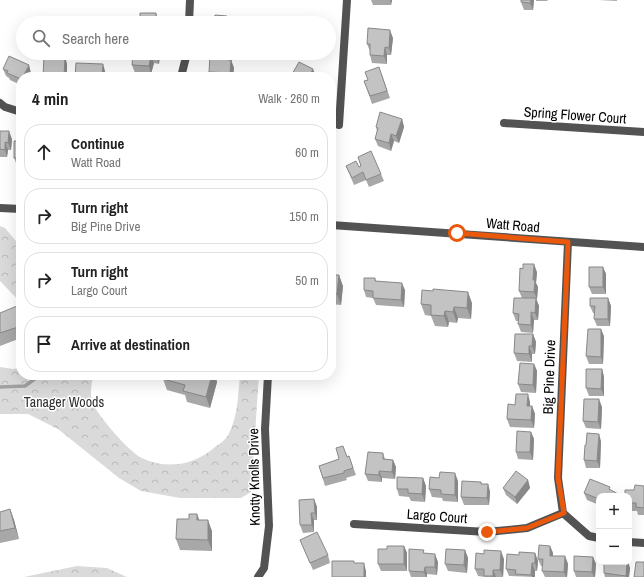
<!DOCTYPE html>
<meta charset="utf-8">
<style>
body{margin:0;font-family:"Archivo Narrow",sans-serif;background:#f6f6f6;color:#222}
.controls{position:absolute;right:12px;bottom:12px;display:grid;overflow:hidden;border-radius:8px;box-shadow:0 4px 16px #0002}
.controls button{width:36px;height:36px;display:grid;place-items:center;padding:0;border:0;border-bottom:1px solid #e0e0e0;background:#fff;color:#222;font:20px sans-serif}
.stop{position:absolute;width:12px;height:12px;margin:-9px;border:3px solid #ea580c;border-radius:50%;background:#fff}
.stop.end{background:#ea580c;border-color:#fff;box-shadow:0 1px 4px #0008}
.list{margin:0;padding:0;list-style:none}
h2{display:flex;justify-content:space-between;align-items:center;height:52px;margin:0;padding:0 16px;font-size:17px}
h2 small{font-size:13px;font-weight:400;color:#767676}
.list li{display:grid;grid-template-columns:26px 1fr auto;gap:12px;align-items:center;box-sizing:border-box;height:56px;margin:0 8px 8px;padding:0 8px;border:1px solid #e0e0e0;border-radius:16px}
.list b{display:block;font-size:15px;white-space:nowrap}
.list p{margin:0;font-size:13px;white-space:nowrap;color:#767676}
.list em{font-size:13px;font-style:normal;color:#767676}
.icon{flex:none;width:22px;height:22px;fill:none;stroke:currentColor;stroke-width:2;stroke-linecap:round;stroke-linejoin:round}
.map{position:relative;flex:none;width:644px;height:577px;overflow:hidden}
.search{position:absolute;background:#fff;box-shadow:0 4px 16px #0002;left:16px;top:16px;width:320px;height:44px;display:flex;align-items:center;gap:10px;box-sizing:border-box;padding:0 14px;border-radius:22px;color:#767676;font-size:15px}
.panel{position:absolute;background:#fff;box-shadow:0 4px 16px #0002;left:16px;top:72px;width:320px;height:308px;border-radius:16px}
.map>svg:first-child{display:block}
.forest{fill:url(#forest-crowns)}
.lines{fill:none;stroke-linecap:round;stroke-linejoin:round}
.stream{stroke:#a1a1a1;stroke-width:3.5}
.street{stroke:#535353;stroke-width:8}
.wall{fill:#a8a8a8}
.shaded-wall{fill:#888}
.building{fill:#c3c3c3;stroke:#888}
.route{stroke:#ea580c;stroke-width:5}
.labels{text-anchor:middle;stroke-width:3;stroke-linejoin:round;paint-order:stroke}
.street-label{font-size:14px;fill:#000;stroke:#fff}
.park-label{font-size:14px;fill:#313131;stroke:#fff}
</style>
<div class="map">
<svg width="644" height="577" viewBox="0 0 644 577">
<defs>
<pattern id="forest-crowns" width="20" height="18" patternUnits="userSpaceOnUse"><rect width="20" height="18" fill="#dadada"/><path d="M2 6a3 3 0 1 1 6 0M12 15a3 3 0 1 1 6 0" fill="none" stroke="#b9b9b9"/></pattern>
</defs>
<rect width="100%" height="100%" fill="#fff"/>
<!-- forest -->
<path class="forest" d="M 0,226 L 5,228 L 21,247 L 21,303 L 0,281 Z
M 0,367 L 13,369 L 21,368 L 21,375 L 94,375 C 91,382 90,394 92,402 C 97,415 130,453 142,458 C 167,470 195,465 215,447 C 219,444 224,441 227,437 C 238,419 238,395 240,375 L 259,375 L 251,492 L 241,498 L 180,498 L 141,491 L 119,478 L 58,429 L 28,414 L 0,414 Z
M 77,566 L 107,568 L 127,577 L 24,577 Z"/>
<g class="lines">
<!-- stream -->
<path class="stream" d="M 0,387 L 25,386 L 40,375"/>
<!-- street -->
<path class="street" d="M 189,23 L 190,0
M 181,77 L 187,53
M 0,103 L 5,107 L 21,112
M 504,123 L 644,132
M 339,125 L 347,0
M 0,208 L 21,209
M 331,225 L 644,247
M 563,513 L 558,478 L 568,242
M 563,513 L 589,536 L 599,538
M 354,524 L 487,532 L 527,528 L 563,513
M 629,542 L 644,543
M 258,577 L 264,568 L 269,526 L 265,429 L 268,375"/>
</g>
<!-- wall -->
<path class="wall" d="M 371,0 L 392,0 L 391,5 L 373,5 Z
M 521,0 L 534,0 L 533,10 L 524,10 L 521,2 Z
M 536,0 L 548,0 L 547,1 L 536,1 Z
M 599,0 L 617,0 L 617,1 Z
M 393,38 L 391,55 L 387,55 L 387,64 L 372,63 L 370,55 L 370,51 L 367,44 Z
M 133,53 L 160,53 L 159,64 L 154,63 L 151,74 L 135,73 L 132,65 Z
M 214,53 L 230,53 L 232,58 L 231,60 L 234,68 L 233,77 L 211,77 L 209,72 L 214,56 Z
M 293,53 L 313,53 L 313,57 L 295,57 Z
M 3,69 L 31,73 L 21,77 L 21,85 L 10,80 L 9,78 L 6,76 Z
M 382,75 L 390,98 L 372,104 L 364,81 Z
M 402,119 L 404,127 L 399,143 L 394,141 L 391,151 L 378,146 L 375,139 L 377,131 L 376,127 Z
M 0,131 L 12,139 L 11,150 L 8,150 L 7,157 L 0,157 Z
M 21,141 L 21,165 L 17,165 L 14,158 Z
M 358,157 L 381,174 L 384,181 L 369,187 L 366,180 L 354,185 L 346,166 L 359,167 L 361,166 Z
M 603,267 L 606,274 L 606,294 L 592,294 L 589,287 Z
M 537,272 L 536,283 L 538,287 L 537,299 L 536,299 L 539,306 L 538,320 L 534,320 L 533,333 L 521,332 L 518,324 L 518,321 L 516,321 L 513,313 L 522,298 L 519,291 Z
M 331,275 L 343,286 L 341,305 L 331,304 Z
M 375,278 L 376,281 L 405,290 L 404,307 L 376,305 L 373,298 L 366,297 L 364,290 Z
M 608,298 L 611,306 L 610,326 L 597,326 L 594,319 L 594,313 L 593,313 L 590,306 Z
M 472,303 L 471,319 L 458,318 L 457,323 L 449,322 L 448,327 L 435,326 L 431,316 L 425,315 L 421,304 Z
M 0,313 L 21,317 L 21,338 L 0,346 Z
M 533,334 L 536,342 L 535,354 L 532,354 L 532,362 L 517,361 L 514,353 Z
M 604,336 L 603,364 L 589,364 L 586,356 Z
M 534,364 L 537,371 L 536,393 L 521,392 L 518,384 Z
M 602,369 L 604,377 L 604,396 L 589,396 L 586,388 Z
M 164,375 L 215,375 L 217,382 L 210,408 L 187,402 L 185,395 L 167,390 L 163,379 Z
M 530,402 L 530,406 L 532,406 L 535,414 L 534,428 L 510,427 L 507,419 L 515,405 Z
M 602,407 L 601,429 L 586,428 L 583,421 Z
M 531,432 L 534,439 L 533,460 L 518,459 L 516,452 Z
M 601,441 L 600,468 L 586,468 L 584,460 L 586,445 Z
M 383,453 L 385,459 L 393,460 L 396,467 L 395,479 L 382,478 L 382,482 L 368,481 L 365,474 Z
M 349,456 L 356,475 L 346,478 L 347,480 L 325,486 L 319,466 Z
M 423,478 L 426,486 L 425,502 L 411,501 L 409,497 L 399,496 L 397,489 Z
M 528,480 L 530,488 L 517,504 L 506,495 L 503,488 Z
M 458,481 L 458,502 L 443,501 L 442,498 L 432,497 L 429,489 Z
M 481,482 L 482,484 L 488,484 L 490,492 L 489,505 L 464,505 L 461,497 Z
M 644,486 L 644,515 L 638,515 L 637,511 L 629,511 L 629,496 L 634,490 Z
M 611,490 L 599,496 L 599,505 L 587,500 L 584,493 Z
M 314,499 L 317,507 L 317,520 L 314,520 L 314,532 L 303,533 L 300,525 Z
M 10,509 L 14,520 L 19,539 L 0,543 L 0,512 Z
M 197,514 L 199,520 L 212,531 L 212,551 L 180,550 L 176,539 L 189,519 Z
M 300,540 L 328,555 L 330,563 L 313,570 Z
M 404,546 L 407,553 L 407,571 L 381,571 L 378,564 L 387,549 Z
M 550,546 L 553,553 L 553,556 L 565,556 L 568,564 L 567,577 L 545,577 L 542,571 L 543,566 L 541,566 L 538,559 Z
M 465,550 L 468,558 L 467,573 L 448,571 L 445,564 Z
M 425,553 L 438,562 L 437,575 L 427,574 L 427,577 L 411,577 L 409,571 Z
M 535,553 L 538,561 L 537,571 L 535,571 L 535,577 L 509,576 L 506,569 L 519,555 Z
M 593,557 L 596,564 L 595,577 L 576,577 L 574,571 Z
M 504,559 L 503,577 L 485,577 L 478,576 L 475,569 Z
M 604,562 L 628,562 L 630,568 L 629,577 L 605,577 L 604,573 Z"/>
<!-- shaded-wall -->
<path class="shaded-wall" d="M 390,0 L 392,0 L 391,5 Z
M 531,0 L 534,0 L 533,10 L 530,3 Z
M 156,13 L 158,20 L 158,19 L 160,23 L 157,23 L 156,19 Z
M 227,16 L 229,23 L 226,23 Z
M 390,30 L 393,38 L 391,55 L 389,48 Z
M 385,47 L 387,55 L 387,64 L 384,56 Z
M 157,53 L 160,53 L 159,64 L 156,56 Z
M 229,53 L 230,53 L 232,58 L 231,68 L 228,60 Z
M 65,56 L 67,64 L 67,77 L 64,77 Z
M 151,56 L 154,63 L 151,74 L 149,66 Z
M 231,60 L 234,68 L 233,77 L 232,77 L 230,73 Z
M 103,64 L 105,71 L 105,77 L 102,77 Z
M 29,65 L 31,73 L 29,77 L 23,77 Z
M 313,69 L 316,76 L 315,77 L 310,77 L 310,75 Z
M 402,119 L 404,127 L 399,143 L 396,136 Z
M 9,131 L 12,139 L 11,150 L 8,143 Z
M 391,134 L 394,141 L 391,151 L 389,143 Z
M 5,142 L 8,150 L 7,157 L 5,150 Z
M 534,264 L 537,272 L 536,283 L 538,287 L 537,299 L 534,292 L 533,280 Z
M 603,267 L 606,274 L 606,294 L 603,287 Z
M 339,275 L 343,286 L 341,305 L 337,294 Z
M 402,283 L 405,290 L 404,307 L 401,300 Z
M 468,292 L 472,303 L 471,319 L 467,308 Z
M 536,298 L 539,306 L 538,320 L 535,313 Z
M 608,298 L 611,306 L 610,326 L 608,319 Z
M 454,307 L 458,318 L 457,323 L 453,312 Z
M 445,311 L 449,322 L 448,327 L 444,316 Z
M 531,312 L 534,320 L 533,333 L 531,325 Z
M 601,329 L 604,336 L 603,364 L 601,357 Z
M 533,334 L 536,342 L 535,354 L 532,346 Z
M 529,346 L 532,354 L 532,362 L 529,354 Z
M 534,364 L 537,371 L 536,393 L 533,385 Z
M 602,369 L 604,377 L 604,396 L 601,389 Z
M 212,375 L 215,375 L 217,382 L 210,408 L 206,397 Z
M 528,394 L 530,402 L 530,413 L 527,406 Z
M 599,399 L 602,407 L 601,429 L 598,422 Z
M 532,406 L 535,414 L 534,428 L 531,420 Z
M 531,432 L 534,439 L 533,460 L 530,452 Z
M 599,434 L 601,441 L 600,468 L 597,461 Z
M 393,460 L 396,467 L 395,479 L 392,472 Z
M 379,471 L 382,478 L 382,482 L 379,475 Z
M 455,473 L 458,481 L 458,502 L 455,495 Z
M 423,478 L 426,486 L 425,502 L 422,494 Z
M 528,480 L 530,488 L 517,504 L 515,497 Z
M 488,484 L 490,492 L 489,505 L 487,498 Z
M 314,499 L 317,507 L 317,520 L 315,513 Z
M 10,509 L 14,520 L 19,539 L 15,528 Z
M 311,513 L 314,520 L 314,532 L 312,525 Z
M 197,514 L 201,525 L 197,520 Z
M 208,520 L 212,531 L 212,551 L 208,540 Z
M 404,546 L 407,553 L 407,571 L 404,564 Z
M 550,546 L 553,553 L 553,563 L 550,556 Z
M 465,550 L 468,558 L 467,573 L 464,565 Z
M 501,551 L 504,559 L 503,577 L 500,570 Z
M 535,553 L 538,561 L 537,571 L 535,563 Z
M 435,554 L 438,562 L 437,575 L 435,567 Z
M 565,556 L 568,564 L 567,577 L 566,577 L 564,572 Z
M 593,557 L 596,564 L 595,577 L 594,577 L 592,572 Z
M 627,562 L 628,562 L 630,568 L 629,577 L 626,577 L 626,576 Z
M 364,563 L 366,571 L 366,577 L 364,577 Z
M 532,563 L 535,571 L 535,577 L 532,577 L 531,575 Z
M 425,567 L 427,574 L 427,577 L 426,577 L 424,572 Z
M 493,570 L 496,577 L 493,577 Z"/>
<!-- building -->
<path class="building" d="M 521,0 L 531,0 L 530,3 L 521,2 Z
M 140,13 L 156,13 L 156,19 L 158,19 L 158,23 L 138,23 L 138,19 L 140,19 Z
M 215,15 L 227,16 L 226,23 L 214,23 Z
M 368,28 L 390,30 L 389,48 L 385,47 L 384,56 L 370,55 L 370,44 L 367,44 Z
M 133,53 L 157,53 L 156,56 L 151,56 L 149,66 L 132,65 Z
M 214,53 L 229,53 L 228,60 L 231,60 L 230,73 L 209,72 L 210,56 L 214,56 Z
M 9,56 L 29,65 L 23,77 L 21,77 L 21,79 L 7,73 L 8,71 L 3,69 Z
M 44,56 L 58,57 L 59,56 L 65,56 L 64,77 L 43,77 Z
M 299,62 L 313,69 L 310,75 L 312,77 L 285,77 L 287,74 L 291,76 Z
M 76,63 L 103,64 L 102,77 L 75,77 Z
M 379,67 L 387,91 L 370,96 L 364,81 L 368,80 L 365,72 Z
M 380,112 L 402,119 L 396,136 L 391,134 L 389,143 L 375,139 L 378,128 L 376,127 Z
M 0,131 L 9,131 L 8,143 L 5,142 L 5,150 L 0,149 Z
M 14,141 L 21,141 L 21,158 L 14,158 Z
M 371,151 L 381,174 L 366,180 L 363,172 L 352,178 L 346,166 L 356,161 L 359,167 L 361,166 L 358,157 Z
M 523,264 L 534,264 L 533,280 L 535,280 L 534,292 L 519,291 L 520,268 L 523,269 Z
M 589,267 L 603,267 L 603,287 L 589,287 Z
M 331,275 L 339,275 L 337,294 L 331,293 Z
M 364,278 L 375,278 L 375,281 L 402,283 L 401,300 L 373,298 L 373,291 L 364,290 Z
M 433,289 L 468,292 L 467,308 L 454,307 L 453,312 L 445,311 L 444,316 L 431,315 L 431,305 L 421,304 L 422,290 L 433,291 Z
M 514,298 L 536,298 L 535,313 L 531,312 L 531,325 L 518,324 L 519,314 L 513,313 Z
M 590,298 L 608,298 L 608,319 L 594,319 L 595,306 L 590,306 Z
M 17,306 L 21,317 L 21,326 L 0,333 L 0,313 Z
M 588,329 L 601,329 L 601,357 L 586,356 Z
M 515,334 L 533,334 L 532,346 L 529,346 L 529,354 L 514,353 Z
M 520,363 L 534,364 L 533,385 L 518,384 Z
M 586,369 L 602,369 L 601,389 L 586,388 Z
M 164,375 L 212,375 L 206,397 L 183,391 L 185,385 L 163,379 Z
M 516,394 L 528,394 L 527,406 L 532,406 L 531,420 L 507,419 L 508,404 L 515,405 Z
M 584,399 L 599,399 L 598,422 L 583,421 Z
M 517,431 L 531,432 L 530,452 L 516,452 Z
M 587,433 L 599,434 L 597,461 L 584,460 L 585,445 L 586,445 Z
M 343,446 L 347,457 L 349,456 L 353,468 L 344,471 L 344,473 L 323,478 L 319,466 L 339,459 L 336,448 Z
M 368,452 L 383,453 L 383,459 L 393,460 L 392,472 L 379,471 L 379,475 L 365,474 Z
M 516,471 L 528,480 L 515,497 L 503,488 Z
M 440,472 L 455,473 L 455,495 L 441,494 L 441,490 L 429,489 L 430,477 L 439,478 Z
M 397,477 L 423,478 L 422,494 L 408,493 L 408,489 L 397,489 Z
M 590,479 L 610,487 L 609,489 L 618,494 L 617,496 L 599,496 L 599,499 L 584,493 Z
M 462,481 L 481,482 L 481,484 L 488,484 L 487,498 L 461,497 Z
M 635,485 L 644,486 L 644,508 L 636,507 L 636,503 L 629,503 L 629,496 L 625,496 L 625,490 L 634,490 Z
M 314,499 L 315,513 L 311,513 L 312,525 L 300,525 L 299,500 Z
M 10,509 L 15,528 L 0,531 L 0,512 Z
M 189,514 L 197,514 L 197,520 L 208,520 L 208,540 L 176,539 L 177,519 L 189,519 Z
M 317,532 L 328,555 L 310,563 L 300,540 Z
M 539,545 L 550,546 L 550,556 L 565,556 L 564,572 L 542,571 L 543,559 L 538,559 Z
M 387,546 L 404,546 L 404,564 L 378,564 L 378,549 L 387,549 Z
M 409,549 L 424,550 L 423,553 L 435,554 L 435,567 L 425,567 L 424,572 L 409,571 Z
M 446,549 L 465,550 L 464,565 L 445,564 Z
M 484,550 L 501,551 L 500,570 L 493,570 L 493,576 L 484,576 L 484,569 L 475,569 L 476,553 L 484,554 Z
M 519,552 L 535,553 L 535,563 L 532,563 L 531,575 L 515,574 L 516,570 L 506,569 L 507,554 L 519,555 Z
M 574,556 L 593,557 L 592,572 L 574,571 Z
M 332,561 L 354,561 L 354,563 L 364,563 L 364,577 L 332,577 Z
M 604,562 L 627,562 L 626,576 L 604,573 Z
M 636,562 L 644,562 L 644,577 L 634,577 Z"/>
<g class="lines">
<!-- route -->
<path class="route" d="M 457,233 L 568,242 L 558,478 L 564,513 L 527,528 L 487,532"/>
</g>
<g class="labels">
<!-- street labels -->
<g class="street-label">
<text transform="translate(575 115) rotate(4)" y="5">Spring Flower Court</text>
<text transform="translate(513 225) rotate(5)" y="5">Watt Road</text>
<text transform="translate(549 377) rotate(-88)" y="5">Big Pine Drive</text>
<text transform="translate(254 477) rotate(-91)" y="5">Knotty Knolls Drive</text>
<text transform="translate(437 516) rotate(4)" y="5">Largo Court</text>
</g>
<!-- park labels -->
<g class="park-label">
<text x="64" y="407">Tanager Woods</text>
</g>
</g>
</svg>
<div class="controls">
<button>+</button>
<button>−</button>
</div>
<div class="stop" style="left:457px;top:233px"></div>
<div class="stop end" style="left:487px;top:532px"></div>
<div class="search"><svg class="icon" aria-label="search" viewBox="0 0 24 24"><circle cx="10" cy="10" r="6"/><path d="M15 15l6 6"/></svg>Search here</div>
<section class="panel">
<h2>4 min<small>Walk · 260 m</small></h2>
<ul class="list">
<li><svg class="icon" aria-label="ahead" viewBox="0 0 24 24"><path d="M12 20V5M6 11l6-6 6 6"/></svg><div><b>Continue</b><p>Watt Road</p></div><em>60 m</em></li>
<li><svg class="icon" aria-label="right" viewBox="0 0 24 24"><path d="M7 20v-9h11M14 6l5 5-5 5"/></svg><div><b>Turn right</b><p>Big Pine Drive</p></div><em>150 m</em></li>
<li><svg class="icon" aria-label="right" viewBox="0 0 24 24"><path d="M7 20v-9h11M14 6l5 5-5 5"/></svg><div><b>Turn right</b><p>Largo Court</p></div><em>50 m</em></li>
<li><svg class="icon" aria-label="arrive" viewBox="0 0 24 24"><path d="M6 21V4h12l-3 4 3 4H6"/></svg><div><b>Arrive at destination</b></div></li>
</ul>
</section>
</div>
